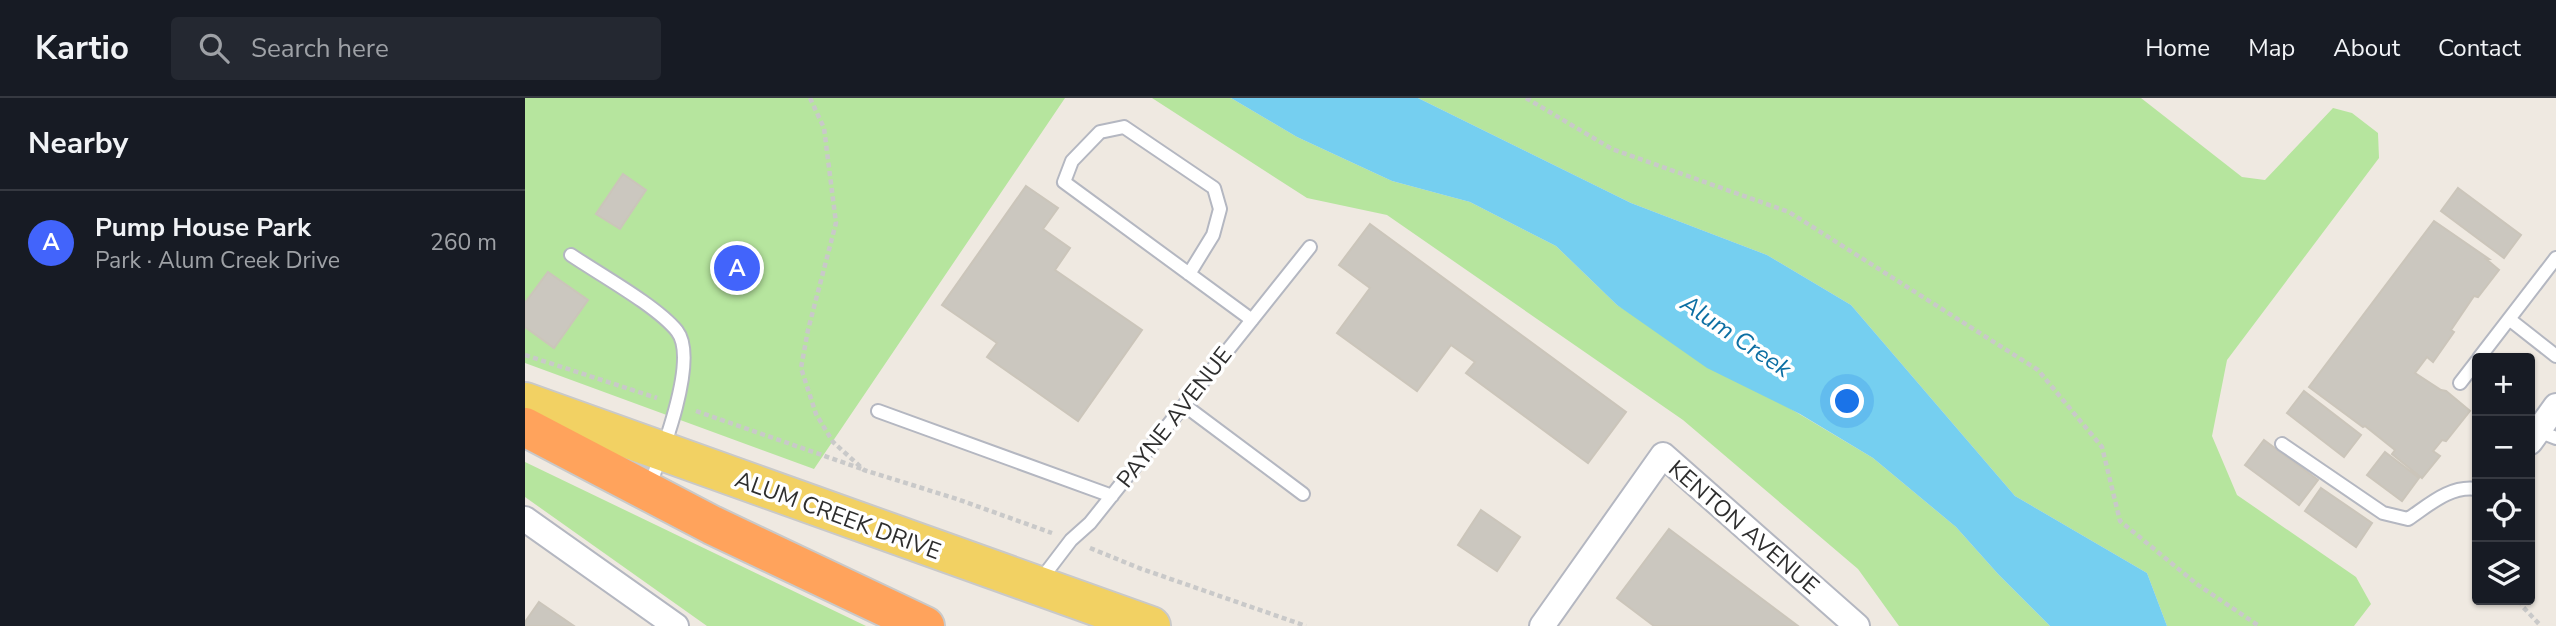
<!DOCTYPE html>
<meta charset="utf-8">
<style>
body{margin:0;font-family:"Nunito Sans",sans-serif;background:#242831;color:#f1f3f6}
.controls{position:absolute;right:21px;bottom:21px;display:grid;overflow:hidden;border-radius:7px;box-shadow:0 2px 5px #0004}
.controls button{width:63px;height:63px;display:grid;place-items:center;padding:0;border:0;border-bottom:2px solid #363941;background:#171b24;color:#f1f3f6;font:35px sans-serif}
.you{position:absolute;left:1323px;top:304px;width:24px;height:24px;margin:-18px;border:5px solid #fff;border-radius:50%;background:#1a73e8;box-shadow:0 0 0 10px #1a73e833}
.badge{display:grid;place-items:center;width:46px;height:46px;border-radius:50%;background:#4264fb;color:#fff;font-size:23px;font-weight:700}
.pin{position:absolute;translate:-50% -50%;border:4px solid #fff;box-shadow:0 2px 7px #0006}
.list{margin:0;padding:0;list-style:none}
h2{display:flex;justify-content:space-between;align-items:center;height:91px;margin:0;padding:0 28px;font-size:30px}
h2 small{font-size:23px;font-weight:400;color:#9ea1a6}
.list li{display:grid;grid-template-columns:46px 1fr auto;gap:21px;align-items:center;box-sizing:border-box;height:105px;padding:0 28px;border-top:2px solid #363941}
.list b{display:block;font-size:26px;white-space:nowrap}
.list p{margin:0;font-size:23px;white-space:nowrap;color:#9ea1a6}
.list em{font-size:23px;font-style:normal;color:#9ea1a6}
.icon{flex:none;width:38px;height:38px;fill:none;stroke:currentColor;stroke-width:2;stroke-linecap:round;stroke-linejoin:round}
.map{position:relative;flex:none;width:2031px;height:528px;overflow:hidden}
header{display:flex;align-items:center;gap:42px;box-sizing:border-box;height:98px;padding:0 35px;background:#171b24;border-bottom:2px solid #363941}
header strong{font-size:33px}
nav{display:flex;gap:38px;margin-inline-start:auto;font-size:24px}
.search{width:490px;height:63px;background:#242831;display:flex;align-items:center;gap:18px;box-sizing:border-box;padding:0 24px;border-radius:7px;color:#9ea1a6;font-size:26px}
main{display:flex}
aside{flex:1;background:#171b24}
.map>svg:first-child{display:block}
.green{fill:#b6e59e}
.water{fill:#75cff0}
.building{fill:#cbc7bf;stroke:#cbc5ba;stroke-width:2}
.lines{fill:none;stroke-linecap:round;stroke-linejoin:round}
.service-casing{stroke:#b4b7c1;stroke-width:16}
.minor-casing{stroke:#b4b7c1;stroke-width:28}
.primary-casing{stroke:#c9c9c9;stroke-width:42}
.motorway-casing{stroke:#c9c9c9;stroke-width:42}
.path{stroke:#c9c9c9;stroke-width:4.5;stroke-dasharray:5 3.5;stroke-linecap:butt}
.service{stroke:#fff;stroke-width:12}
.minor{stroke:#fff;stroke-width:24}
.primary{stroke:#f2d163;stroke-width:38}
.motorway{stroke:#ffa35c;stroke-width:38}
.labels{text-anchor:middle;stroke-width:7;stroke-linejoin:round;paint-order:stroke}
.street-label{font-size:23px;fill:#2e2e2e;stroke:#fff}
.water-label{font-size:24px;font-style:italic;fill:#0d6fa3;stroke:#fff}
</style>
<header>
<strong>Kartio</strong>
<div class="search"><svg class="icon" aria-label="search" viewBox="0 0 24 24"><circle cx="10" cy="10" r="6"/><path d="M15 15l6 6"/></svg>Search here</div>
<nav><a>Home</a><a>Map</a><a>About</a><a>Contact</a></nav>
</header>
<main>
<aside>
<h2>Nearby<small></small></h2>
<ul class="list">
<li><span class="badge">A</span><div><b>Pump House Park</b><p>Park · Alum Creek Drive</p></div><em>260 m</em></li>
</ul>
</aside>
<div class="map">
<svg width="2031" height="528" viewBox="0 0 2031 528">
<rect width="100%" height="100%" fill="#efe9e1"/>
<!-- green -->
<path class="green" d="M 0,0 L 540,0 L 289,371 L 0,265 Z
M 627,0 L 706,0 L 772,39 L 867,83 L 945,104 L 1031,148 L 1092,207 L 1348,360 L 1431,429 L 1473,476 L 1525,528 L 1374,528 L 1333,471 L 1158,322 L 862,117 L 782,100 Z
M 893,0 L 1616,0 L 1717,79 L 1740,82 L 1808,10 L 1827,15 L 1853,35 L 1854,60 L 1702,262 L 1687,338 L 1712,397 L 1831,479 L 1846,506 L 1829,528 L 1642,528 L 1622,475 L 1490,398 L 1326,207 L 1242,157 L 1106,105 Z
M 0,364 L 341,528 L 182,528 L 0,399 Z"/>
<!-- water -->
<path class="water" d="M 706,0 L 893,0 L 1106,105 L 1242,157 L 1326,207 L 1490,398 L 1622,475 L 1642,528 L 1525,528 L 1473,476 L 1431,429 L 1348,360 L 1275,316 L 1182,270 L 1092,207 L 1031,148 L 945,104 L 867,83 L 772,39 Z"/>
<!-- building -->
<path class="building" d="M 98,76 L 121,92 L 95,131 L 71,116 Z
M 501,88 L 533,110 L 518,131 L 545,150 L 530,172 L 617,232 L 553,323 L 462,259 L 472,245 L 417,207 Z
M 1933,90 L 1996,137 L 1979,160 L 1916,113 Z
M 1909,123 L 1964,161 L 1961,161 L 1974,172 L 1953,199 L 1949,198 L 1926,232 L 1929,234 L 1908,264 L 1902,259 L 1890,275 L 1916,292 L 1921,293 L 1945,313 L 1921,343 L 1917,342 L 1908,353 L 1915,358 L 1897,380 L 1867,356 L 1870,352 L 1840,328 L 1838,329 L 1784,289 Z
M 845,126 L 1101,314 L 1063,365 L 941,275 L 950,264 L 926,247 L 892,293 L 812,235 L 845,190 L 814,167 Z
M 23,174 L 63,202 L 29,250 L 0,229 L 0,205 Z
M 1779,293 L 1836,337 L 1819,359 L 1762,315 Z
M 1739,342 L 1793,382 L 1774,407 L 1720,367 Z
M 1860,354 L 1894,380 L 1877,403 L 1842,377 Z
M 1796,390 L 1847,425 L 1831,449 L 1780,413 Z
M 956,412 L 995,439 L 972,473 L 933,447 Z
M 1144,431 L 1273,528 L 1129,528 L 1092,500 Z
M 14,504 L 49,528 L 0,528 L 0,524 Z"/>
<g class="lines">
<!-- service casing -->
<g class="service-casing">
<path id="service" d="M 46,157 C 74,176 132,208 152,233 C 174,261 136,358 124,389
M 664,176 L 688,137 L 695,111 L 689,90 L 599,29 L 575,34 L 547,63 L 539,84 L 727,222
M 1984,221 L 2031,258
M 1954,260 L 2031,160
M 1935,285 L 1952,263
M 659,307 L 778,396
M 353,313 L 587,398
M 2013,333 L 2031,340
M 1757,346 L 1858,415 L 1883,421 C 1904,407 1925,387 1952,391
M 514,484 L 546,442 L 565,425 L 785,149"/>
</g>
<!-- minor casing -->
<g class="minor-casing">
<path id="minor" d="M 2005,344 L 2031,308
M 0,421 L 151,528
M 1017,528 L 1138,357 L 1332,528"/>
</g>
<!-- primary casing -->
<g class="primary-casing">
<path id="primary" d="M 0,304 L 626,528"/>
</g>
<!-- motorway casing -->
<g class="motorway-casing">
<path id="motorway" d="M 0,329 L 187,427 L 400,528"/>
</g>
<!-- path -->
<path class="path" d="M 285,0 L 299,30 L 311,125 L 283,232 L 276,270 L 291,316 L 308,344 L 339,372 L 432,401 L 527,435
M 1001,0 L 1087,51 L 1264,114 L 1513,272 L 1577,349 L 1595,423 L 1673,487 L 1734,528
M 0,257 L 132,300
M 171,313 L 337,371
M 565,450 L 614,470 L 781,528
M 1995,502 L 1998,509 L 2016,528"/>
<!-- service -->
<use href="#service" class="service"/>
<!-- minor -->
<use href="#minor" class="minor"/>
<!-- primary -->
<use href="#primary" class="primary"/>
<!-- motorway -->
<use href="#motorway" class="motorway"/>
</g>
<g class="labels">
<!-- street labels -->
<g class="street-label">
<text transform="translate(649 319) rotate(-52)" y="8">PAYNE AVENUE</text>
<text transform="translate(313 417) rotate(20)" y="8">ALUM CREEK DRIVE</text>
<text transform="translate(1219 429) rotate(41)" y="8">KENTON AVENUE</text>
</g>
<!-- water labels -->
<g class="water-label">
<text transform="translate(1211 238) rotate(34)" y="8">Alum Creek</text>
</g>
</g>
</svg>
<div class="controls">
<button>+</button>
<button>−</button>
<button><svg class="icon" aria-label="locate" viewBox="0 0 24 24"><circle cx="12" cy="12" r="6"/><path d="M12 2v4M12 18v4M2 12h4M18 12h4"/></svg></button>
<button><svg class="icon" aria-label="layers" viewBox="0 0 24 24"><path d="M12 4l9 5-9 5-9-5zM3 14l9 5 9-5"/></svg></button>
</div>
<div class="you"></div>
<div class="pin badge" style="left:212px;top:170px">A</div>
</div>
</main>
